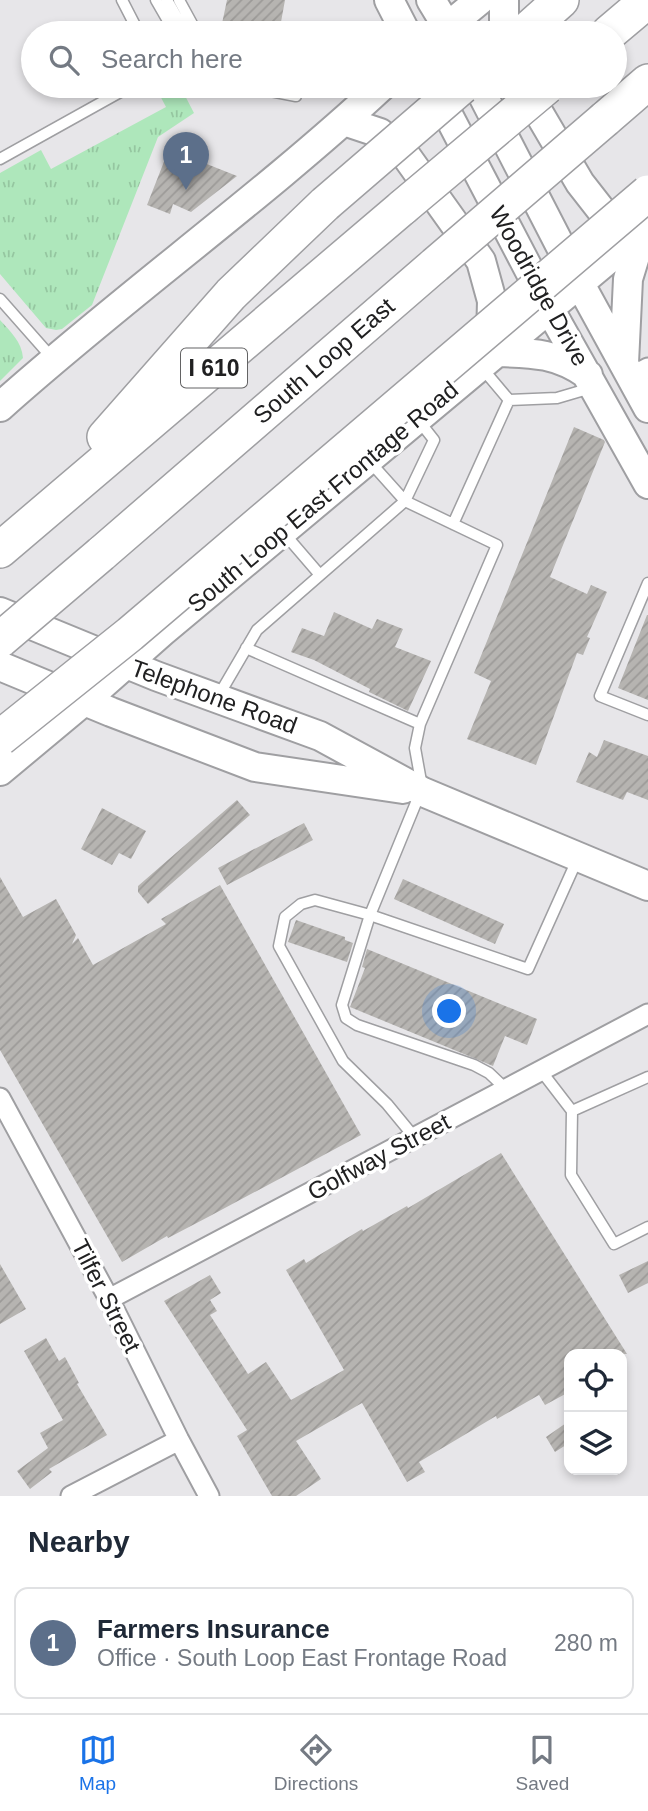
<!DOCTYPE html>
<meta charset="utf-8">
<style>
body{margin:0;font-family:Arial,sans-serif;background:#f6f6f7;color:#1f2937}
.controls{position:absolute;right:21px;bottom:21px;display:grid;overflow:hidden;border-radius:14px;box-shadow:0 4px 10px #0003}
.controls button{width:63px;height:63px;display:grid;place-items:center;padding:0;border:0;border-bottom:2px solid #e0e1e3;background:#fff;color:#1f2937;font:35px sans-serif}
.you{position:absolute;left:450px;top:1012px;width:24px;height:24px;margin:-18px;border:5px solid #fff;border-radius:50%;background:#1a73e8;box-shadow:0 0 0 10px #1a73e833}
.badge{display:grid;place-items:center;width:46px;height:46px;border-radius:50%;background:#1a73e8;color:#fff;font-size:23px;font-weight:700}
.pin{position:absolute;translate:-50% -58px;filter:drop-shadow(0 2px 4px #0008)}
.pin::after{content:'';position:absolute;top:37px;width:24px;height:21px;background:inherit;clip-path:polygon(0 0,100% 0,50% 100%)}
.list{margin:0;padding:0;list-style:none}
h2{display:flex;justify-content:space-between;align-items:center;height:91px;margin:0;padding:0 28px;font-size:30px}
h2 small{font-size:23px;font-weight:400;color:#747a83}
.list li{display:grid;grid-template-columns:46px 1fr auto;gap:21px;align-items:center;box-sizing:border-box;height:112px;margin:0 14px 14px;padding:0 14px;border:2px solid #e0e1e3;border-radius:14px}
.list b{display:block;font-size:26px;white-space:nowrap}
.list p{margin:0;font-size:23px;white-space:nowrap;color:#747a83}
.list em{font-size:23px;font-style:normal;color:#747a83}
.icon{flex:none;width:38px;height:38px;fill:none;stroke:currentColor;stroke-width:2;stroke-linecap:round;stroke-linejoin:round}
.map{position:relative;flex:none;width:648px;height:1496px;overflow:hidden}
.search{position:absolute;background:#fff;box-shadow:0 4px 10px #0003;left:21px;right:21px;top:21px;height:77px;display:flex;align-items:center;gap:18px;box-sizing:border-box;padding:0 24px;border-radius:38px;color:#747a83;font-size:26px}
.sheet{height:217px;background:#fff}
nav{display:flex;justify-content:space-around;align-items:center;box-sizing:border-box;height:98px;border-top:2px solid #e0e1e3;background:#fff;font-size:19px;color:#747a83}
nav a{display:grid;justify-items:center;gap:4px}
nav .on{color:#1a73e8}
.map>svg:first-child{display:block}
.grass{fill:url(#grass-tufts)}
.building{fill:url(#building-hatch)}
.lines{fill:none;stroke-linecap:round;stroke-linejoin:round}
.lane-casing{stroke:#9f9fa2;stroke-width:13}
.street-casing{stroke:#9f9fa2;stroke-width:23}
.secondary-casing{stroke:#9f9fa2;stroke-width:32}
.highway-casing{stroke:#9f9fa2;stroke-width:38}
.lane{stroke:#fff;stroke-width:10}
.street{stroke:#fff;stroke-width:19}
.secondary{stroke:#fff;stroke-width:28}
.highway{stroke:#fff;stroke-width:35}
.highway-bridge-casing{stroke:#9f9fa2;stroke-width:38;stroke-linecap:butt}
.highway-bridge{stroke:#fff;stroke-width:35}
.labels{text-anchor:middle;stroke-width:7;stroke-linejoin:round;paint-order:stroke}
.shield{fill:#fff;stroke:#636364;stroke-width:2}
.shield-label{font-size:23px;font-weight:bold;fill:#202021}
.street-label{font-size:24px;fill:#202021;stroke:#fff}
</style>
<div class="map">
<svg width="648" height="1496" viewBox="0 0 648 1496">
<defs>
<pattern id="grass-tufts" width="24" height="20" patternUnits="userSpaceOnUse" patternTransform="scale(1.75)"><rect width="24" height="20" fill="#aee7bb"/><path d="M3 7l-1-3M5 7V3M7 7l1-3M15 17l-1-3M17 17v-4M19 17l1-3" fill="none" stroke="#95c6a0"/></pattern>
<pattern id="building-hatch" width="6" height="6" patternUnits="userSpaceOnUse" patternTransform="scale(1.75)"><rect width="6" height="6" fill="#b6b4b1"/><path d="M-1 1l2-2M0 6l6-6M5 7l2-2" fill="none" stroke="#9c9a98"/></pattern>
</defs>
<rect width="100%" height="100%" fill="#e7e6e9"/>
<!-- grass -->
<path class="grass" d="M 158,86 L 180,86 L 194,113 L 158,137 L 92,305 L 62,329 L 56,330 L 46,328 L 0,274 L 0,173 L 41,150 L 51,169 L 166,107 L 156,88 Z
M 0,320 C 10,331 22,342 23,358 L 0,381 Z"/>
<!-- building -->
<path class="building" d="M 227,0 L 285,0 L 279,33 L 220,33 Z
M 169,149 L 237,176 L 191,212 L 173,204 L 170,214 L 147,205 Z
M 574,427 L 604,440 L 605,442 L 550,577 L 587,594 L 591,585 L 607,592 L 587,637 L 590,638 L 583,655 L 577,653 L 536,765 L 467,739 L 491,681 L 474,673 Z
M 334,612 L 372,629 L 377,619 L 403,629 L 395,647 L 431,661 L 408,711 L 369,692 L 370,689 L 314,660 L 291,652 L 302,628 L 324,636 Z
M 647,615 L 648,615 L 648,700 L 618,688 Z
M 604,740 L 648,756 L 648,800 L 627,792 L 623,800 L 576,782 L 589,752 L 597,757 Z
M 237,800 L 250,815 L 148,904 L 138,892 L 138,886 Z
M 102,808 L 146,831 L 131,859 L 119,853 L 112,865 L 81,849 Z
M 304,823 L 313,840 L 227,885 L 218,868 Z
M 0,877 L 23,917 L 56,899 L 76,935 L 72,944 L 78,938 L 93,965 L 166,924 L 161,919 L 220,885 L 361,1135 L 210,1216 L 168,1238 L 167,1236 L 122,1262 L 0,1050 Z
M 403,879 L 504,924 L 495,944 L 394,899 Z
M 296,920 L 345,937 L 345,940 L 353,943 L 347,962 L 288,942 Z
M 367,949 L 537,1019 L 527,1045 L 505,1036 L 493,1066 L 350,1007 L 365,968 L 362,967 Z
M 501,1153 L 627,1354 L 569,1354 L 569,1392 L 545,1405 L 539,1395 L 497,1419 L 496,1416 L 419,1462 L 425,1472 L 407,1482 L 362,1403 L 296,1441 L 321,1479 L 296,1496 L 272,1496 L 237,1436 L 247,1430 L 164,1301 L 210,1275 L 221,1293 L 210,1300 L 217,1311 L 210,1315 L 248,1374 L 266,1362 L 291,1400 L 344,1370 L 286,1270 L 304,1259 L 306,1263 L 362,1229 L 363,1231 L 407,1206 L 408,1208 Z
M 648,1261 L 648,1283 L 628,1293 L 619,1275 Z
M 0,1264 L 26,1309 L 0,1324 Z
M 46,1338 L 59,1361 L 65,1357 L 79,1383 L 77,1384 L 107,1435 L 49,1469 L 52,1472 L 30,1489 L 17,1471 L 48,1448 L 40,1433 L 63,1420 L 24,1351 Z
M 569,1421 L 569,1443 L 555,1452 L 546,1437 Z"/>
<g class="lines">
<!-- lane casing -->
<g class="lane-casing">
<path id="lane" d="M 122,0 L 139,33
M 156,0 L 175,33
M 167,0 L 186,33
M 179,0 L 197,33
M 244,86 L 296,96
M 297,86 L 305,87
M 0,159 L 131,86
M 0,299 L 53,359
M 509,400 L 557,398 L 591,388
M 371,463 L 405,501 L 497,545 L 420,724 L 415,748 L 422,787
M 453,524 L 509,400 L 482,368
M 283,532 L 320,575
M 648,583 L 600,696 L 648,715
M 246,648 L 420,724
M 219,695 L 257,630 L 405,501 L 434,440 L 419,421
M 420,793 L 370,915 L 528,969 L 577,860
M 542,1072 L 572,1111 L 571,1175 L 614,1244 L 648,1227
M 572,1111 L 648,1077
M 415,1138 L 387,1104 L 343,1061 L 279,946 L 285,917 L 301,904 L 315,900 L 370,915 L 342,1005 L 346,1018 L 357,1025 L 474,1065 L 489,1073 L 507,1090"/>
</g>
<!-- street casing -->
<g class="street-casing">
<path id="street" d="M 631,377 L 648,368
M 0,1098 L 109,1299 L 179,1440 L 209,1496
M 109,1299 L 648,1014
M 71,1496 L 179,1440"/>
</g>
<!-- secondary casing -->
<g class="secondary-casing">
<path id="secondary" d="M 389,0 L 406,33
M 431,0 L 451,33
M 504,0 L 504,33
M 440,33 L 480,0
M 433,86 L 549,308 L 648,484
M 478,86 L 580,284 L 648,408
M 523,86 L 580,183 L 605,215 L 643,230 L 628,279 L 624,363
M 344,121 L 380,133 L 404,153 L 481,261 L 492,301 L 491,339
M 496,352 C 533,353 557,353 588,375
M 0,407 C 124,296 260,199 382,86
M 0,612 L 156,676 L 320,736 L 423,792 L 648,886
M 0,666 L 111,712 L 255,767 L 403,789
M 0,771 L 84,701 L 162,632 L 648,226"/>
</g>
<!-- highway casing -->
<g class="highway-casing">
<path id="highway" d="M 524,33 L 561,0
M 609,33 L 648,0
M 605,119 L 648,82
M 105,437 L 231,294 L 325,204
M 0,550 L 403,207
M 101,554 L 435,265"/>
</g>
<!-- lane -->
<use href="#lane" class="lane"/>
<!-- street -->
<use href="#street" class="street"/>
<!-- secondary -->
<use href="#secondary" class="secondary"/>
<!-- highway -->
<use href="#highway" class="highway"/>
<!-- highway-bridge casing -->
<g class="highway-bridge-casing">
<path id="highway-bridge" d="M 325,204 L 462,86
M 403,207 L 547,86
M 435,265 L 605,119
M 0,640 L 101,554
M 0,738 L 130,634 L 648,193"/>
</g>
<!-- highway-bridge -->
<use href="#highway-bridge" class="highway-bridge"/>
</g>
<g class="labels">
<!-- shield labels -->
<rect class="shield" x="181" y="348.5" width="66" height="39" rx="5"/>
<g class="shield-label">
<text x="214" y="376">I 610</text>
</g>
<!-- street labels -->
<g class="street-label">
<text transform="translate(539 286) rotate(61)" y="8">Woodridge Drive</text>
<text transform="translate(324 361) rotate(-41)" y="8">South Loop East</text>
<text transform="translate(323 497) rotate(-40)" y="8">South Loop East Frontage Road</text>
<text transform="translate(214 697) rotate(20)" y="8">Telephone Road</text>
<text transform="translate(379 1157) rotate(-28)" y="8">Golfway Street</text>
<text transform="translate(106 1296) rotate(63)" y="8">Tilfer Street</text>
</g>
</g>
</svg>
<div class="controls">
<button><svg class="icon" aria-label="locate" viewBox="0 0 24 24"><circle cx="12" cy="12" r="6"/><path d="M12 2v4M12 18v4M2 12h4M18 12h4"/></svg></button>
<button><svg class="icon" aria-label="layers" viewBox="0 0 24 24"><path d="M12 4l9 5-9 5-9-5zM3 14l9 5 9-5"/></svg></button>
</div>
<div class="you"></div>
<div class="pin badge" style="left:186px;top:190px;background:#5c6f8a">1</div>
<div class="search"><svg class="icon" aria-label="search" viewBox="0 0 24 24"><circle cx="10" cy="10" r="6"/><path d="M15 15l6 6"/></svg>Search here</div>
</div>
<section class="sheet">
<h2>Nearby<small></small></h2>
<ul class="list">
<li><span class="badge" style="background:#5c6f8a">1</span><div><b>Farmers Insurance</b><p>Office · South Loop East Frontage Road</p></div><em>280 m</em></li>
</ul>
</section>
<nav>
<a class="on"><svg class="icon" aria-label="map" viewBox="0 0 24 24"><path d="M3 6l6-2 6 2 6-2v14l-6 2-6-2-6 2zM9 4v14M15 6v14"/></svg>Map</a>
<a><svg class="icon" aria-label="directions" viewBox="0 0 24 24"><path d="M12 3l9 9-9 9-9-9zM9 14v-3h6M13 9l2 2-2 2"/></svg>Directions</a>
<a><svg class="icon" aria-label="saved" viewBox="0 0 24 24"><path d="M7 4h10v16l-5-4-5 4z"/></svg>Saved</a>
</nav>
